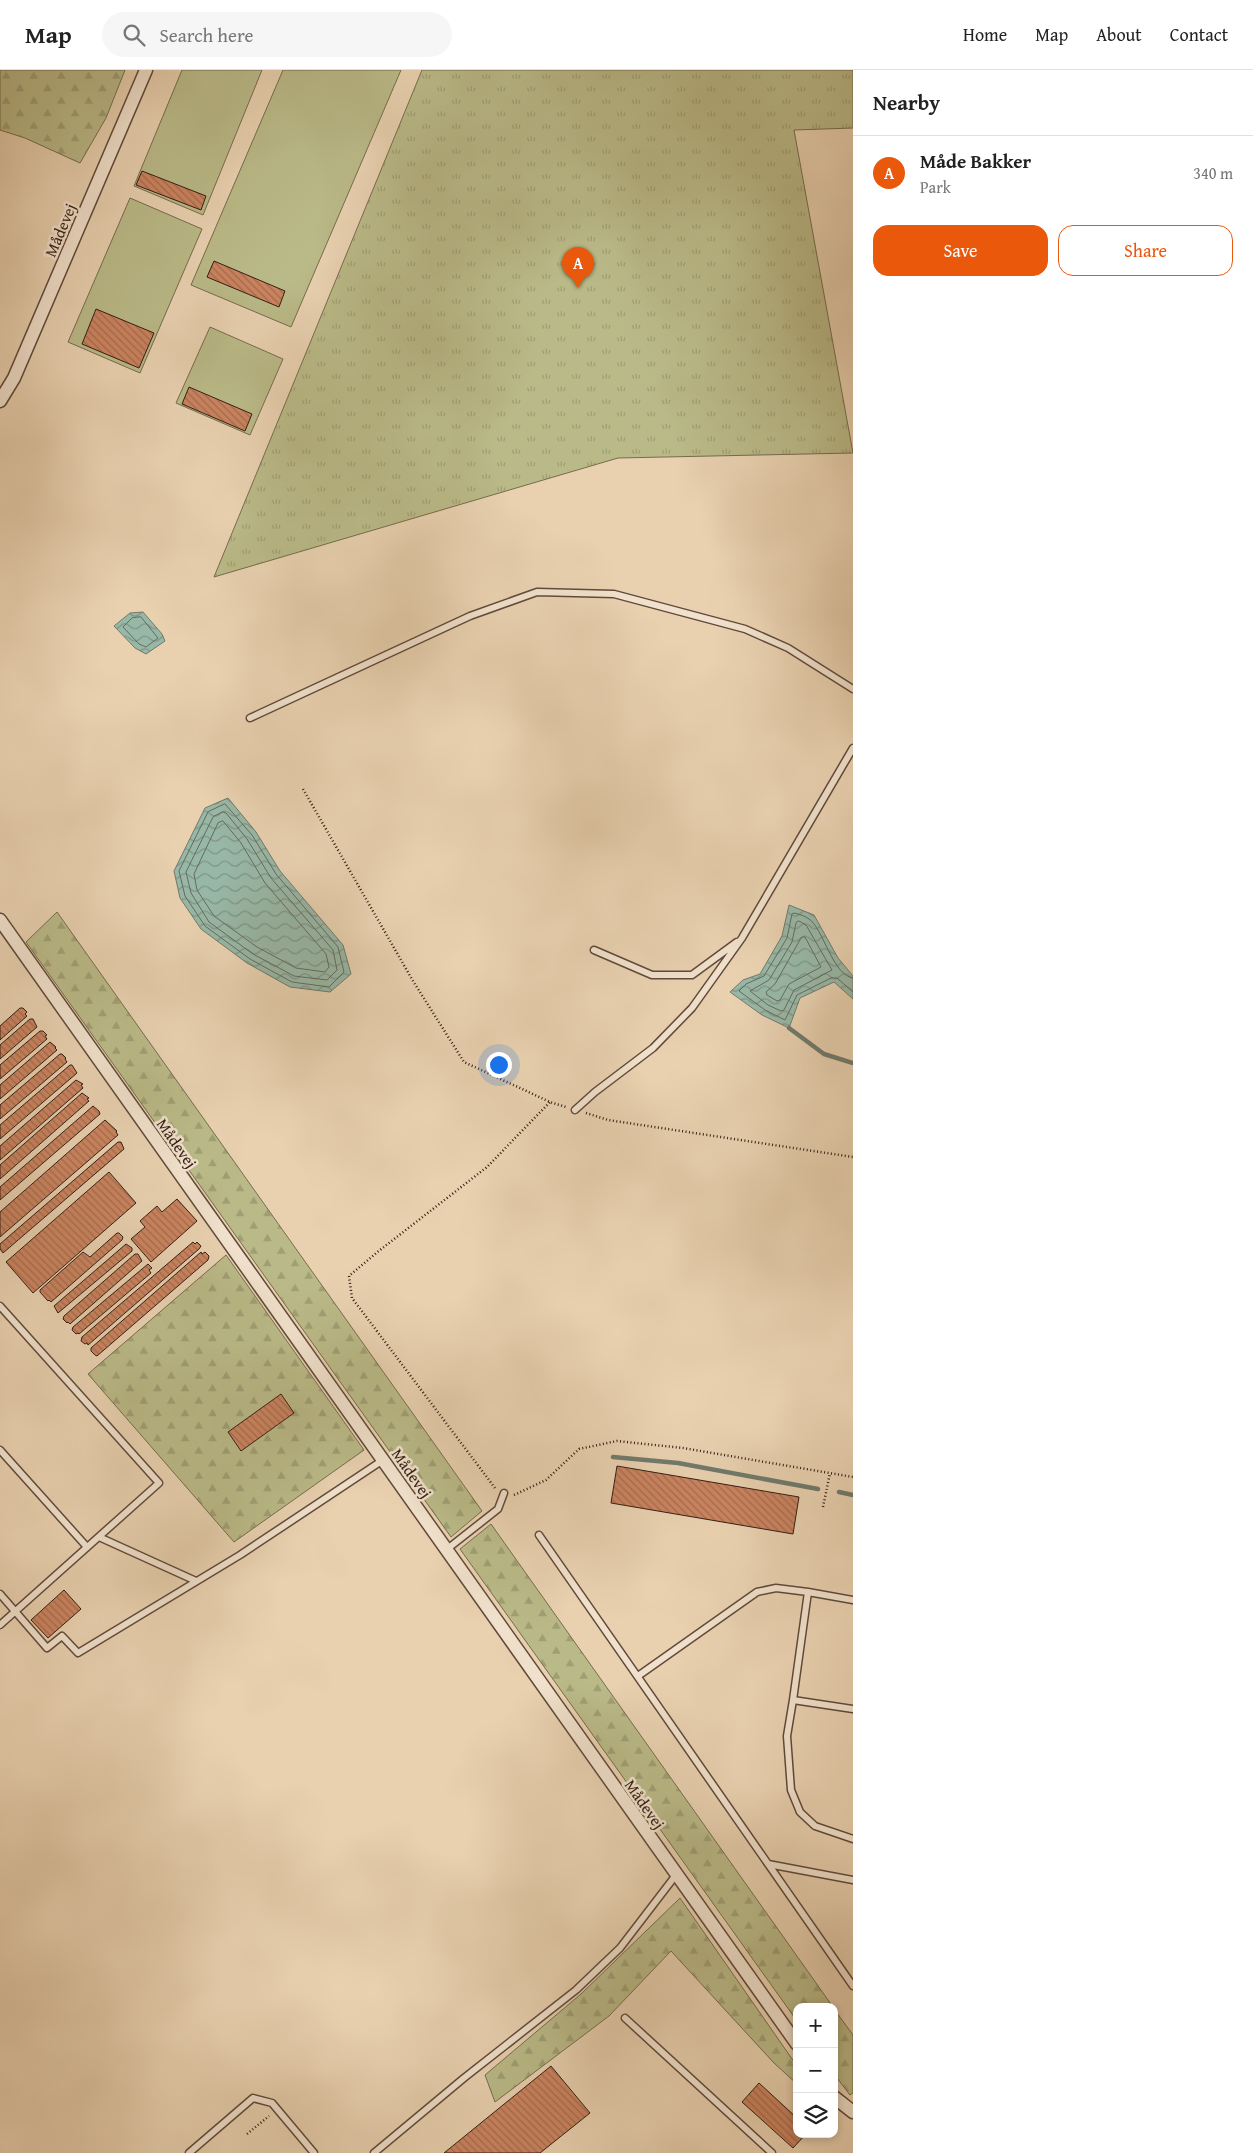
<!DOCTYPE html>
<meta charset="utf-8">
<style>
body{margin:0;font-family:"Gentium Book Plus",serif;background:#f6f6f6;color:#222}
.controls{position:absolute;right:15px;bottom:15px;display:grid;overflow:hidden;border-radius:10px;box-shadow:0 2px 8px #0003}
.controls button{width:45px;height:45px;display:grid;place-items:center;padding:0;border:0;border-bottom:1px solid #e0e0e0;background:#fff;color:#222;font:25px sans-serif}
.you{position:absolute;left:498px;top:994px;width:18px;height:18px;margin:-12px;border:4px solid #fff;border-radius:50%;background:#1a73e8;box-shadow:0 0 0 8px #1a73e833}
.badge{display:grid;place-items:center;width:32px;height:32px;border-radius:50%;background:#ea580c;color:#fff;font-size:16px;font-weight:700}
.pin{position:absolute;translate:-50% -41px;filter:drop-shadow(0 1px 2px #0008)}
.pin::after{content:'';position:absolute;top:26px;width:18px;height:15px;background:inherit;clip-path:polygon(0 0,100% 0,50% 100%)}
.list{margin:0;padding:0;list-style:none}
h2{display:flex;justify-content:space-between;align-items:center;height:65px;margin:0;padding:0 20px;font-size:21px}
h2 small{font-size:16px;font-weight:400;color:#767676}
.list li{display:grid;grid-template-columns:32px 1fr auto;gap:15px;align-items:center;box-sizing:border-box;height:75px;padding:0 20px;border-top:1px solid #e0e0e0}
.list b{display:block;font-size:19px;white-space:nowrap}
.list p{margin:0;font-size:16px;white-space:nowrap;color:#767676}
.list em{font-size:16px;font-style:normal;color:#767676}
.actions{display:flex;gap:10px;padding:15px 20px}
.actions a{flex:1;padding:11px 0;border:1px solid #ea580c;border-radius:15px;text-align:center;font-size:18px;color:#ea580c}
.actions .main{background:#ea580c;color:#fff}
.icon{flex:none;width:28px;height:28px;fill:none;stroke:currentColor;stroke-width:2;stroke-linecap:round;stroke-linejoin:round}
.map{position:relative;flex:none;width:853px;height:2083px;overflow:hidden}
header{display:flex;align-items:center;gap:30px;box-sizing:border-box;height:70px;padding:0 25px;background:#fff;border-bottom:1px solid #e0e0e0}
header strong{font-size:24px}
nav{display:flex;gap:28px;margin-inline-start:auto;font-size:18px}
.search{width:350px;height:45px;background:#f6f6f6;display:flex;align-items:center;gap:12px;box-sizing:border-box;padding:0 18px;border-radius:28px;color:#767676;font-size:19px}
main{display:flex}
aside{flex:1;background:#fff}
.map>svg:first-child{display:block}
.grass{fill:url(#grass-tufts);stroke:#766c4e}
.forest{fill:url(#forest-firs);stroke:#766c4e}
.pitch{fill:#baba88;stroke:#766c4e}
.water{fill:url(#water-waves);stroke:#707a6c}
.lines{fill:none;stroke-linecap:round;stroke-linejoin:round}
.shore{stroke:#666a5e;stroke-width:1}
.stream{stroke:#707a6c;stroke-width:4.5}
.building{fill:url(#building-back-hatch);stroke:#331d14}
.service-casing{stroke:#604a3b;stroke-width:9}
.minor-casing{stroke:#604a3b;stroke-width:15}
.path{stroke:#331d14;stroke-width:2.5;stroke-dasharray:1 2.5;stroke-linecap:butt}
.service{stroke:#f1e1cc;stroke-width:6}
.minor{stroke:#f1e1cc;stroke-width:12}
.labels{text-anchor:middle;stroke-width:5;stroke-linejoin:round;paint-order:stroke}
.street-label{font-size:16px;fill:#331d14;stroke:#f1e1cc}
</style>
<header>
<strong>Map</strong>
<div class="search"><svg class="icon" aria-label="search" viewBox="0 0 24 24"><circle cx="10" cy="10" r="6"/><path d="M15 15l6 6"/></svg>Search here</div>
<nav><a>Home</a><a>Map</a><a>About</a><a>Contact</a></nav>
</header>
<main>
<div class="map">
<svg width="853" height="2083" viewBox="0 0 853 2083">
<defs>
<pattern id="grass-tufts" width="24" height="20" patternUnits="userSpaceOnUse" patternTransform="scale(1.25)"><rect width="24" height="20" fill="#baba88"/><path d="M3 7l-1-3M5 7V3M7 7l1-3M15 17l-1-3M17 17v-4M19 17l1-3" fill="none" stroke="#a09f74"/></pattern>
<pattern id="forest-firs" width="22" height="20" patternUnits="userSpaceOnUse" patternTransform="scale(1.25)"><rect width="22" height="20" fill="#baba88"/><path d="M5 1l3.5 6h-7zM16 11l3.5 6h-7z" fill="#a09f74"/></pattern>
<pattern id="water-waves" width="16" height="10" patternUnits="userSpaceOnUse" patternTransform="scale(1.25)"><rect width="16" height="10" fill="#98b8a7"/><path d="M0 5q4-4 8 0t8 0" fill="none" stroke="#7d9587"/></pattern>
<pattern id="building-back-hatch" width="6" height="6" patternUnits="userSpaceOnUse" patternTransform="scale(1.25)"><rect width="6" height="6" fill="#cb8460"/><path d="M-1 5l2 2M0 0l6 6M5-1l2 2" fill="none" stroke="#a56b4e"/></pattern>
</defs>
<rect width="100%" height="100%" fill="#e9d1b0"/>
<filter id="stains"><feTurbulence type="fractalNoise" baseFrequency=".004" numOctaves="4"/><feColorMatrix values="0 0 0 0 .2 0 0 0 0 .09 0 0 0 0 .02 0 0 0 .5 -.17"/></filter>
<radialGradient id="worn" r=".72"><stop offset=".6" stop-color="#630" stop-opacity="0"/><stop offset="1" stop-color="#630" stop-opacity=".3"/></radialGradient>
<!-- grass -->
<path class="grass" d="M 422,0 L 853,0 L 853,58 L 794,60 L 853,383 L 618,388 L 214,507 Z"/>
<!-- forest -->
<path class="forest" d="M 0,0 L 125,0 L 106,48 L 80,93 L 25,68 L 0,60 Z
M 57,842 L 482,1441 L 451,1467 L 26,872 Z
M 226,1185 L 364,1380 L 234,1472 L 88,1304 Z
M 491,1454 L 833,1937 L 797,1937 L 797,1951 L 460,1479 Z
M 680,1828 L 797,1996 L 797,2014 L 774,1993 L 671,1881 L 609,1946 L 495,2032 L 485,2005 L 581,1924 Z
M 834,1939 L 853,1965 L 853,2023 L 850,2025 L 834,2004 Z"/>
<!-- pitch -->
<path class="pitch" d="M 182,0 L 262,0 L 203,145 L 134,116 Z
M 283,0 L 401,0 L 291,257 L 191,215 Z
M 130,128 L 202,159 L 140,303 L 68,272 Z
M 210,257 L 283,289 L 250,365 L 176,333 Z"/>
<!-- water -->
<path class="water" d="M 143,542 L 162,564 L 165,571 L 146,584 L 135,578 L 114,556 L 130,543 Z
M 228,728 L 256,762 L 280,801 L 343,875 L 351,904 L 330,922 L 290,917 L 247,893 L 201,859 L 180,828 L 174,801 L 205,738 Z
M 789,835 L 814,845 L 838,888 L 853,906 L 853,929 L 834,912 L 800,928 L 789,958 L 762,945 L 730,922 L 743,910 L 760,904 L 782,866 Z"/>
<g class="lines">
<!-- shore -->
<path class="shore" d="M 141,547 L 158,568 L 146,577 L 139,574 L 123,557 L 132,548 Z
M 225,734 L 252,765 L 276,804 L 338,877 L 344,902 L 329,917 L 292,912 L 250,889 L 205,856 L 185,826 L 179,801 L 208,742 Z
M 223,742 L 226,743 L 247,769 L 271,808 L 333,880 L 337,900 L 327,910 L 294,906 L 253,884 L 209,852 L 191,823 L 186,802 L 213,747 Z
M 223,751 L 241,773 L 265,813 L 326,884 L 329,897 L 325,902 L 296,898 L 257,877 L 214,846 L 197,820 L 194,804 L 218,753 Z
M 799,851 L 806,855 L 832,900 L 794,920 L 784,940 L 781,941 L 768,935 L 750,921 L 769,910 L 792,872 L 796,853 Z
M 805,867 L 821,897 L 789,914 L 780,930 L 777,931 L 767,925 L 766,922 L 775,914 L 801,868 Z
M 853,908 C 833,906 823,858 809,849 C 805,846 799,844 794,843 L 792,844 L 787,868 L 764,906 L 746,914 L 739,921 L 765,940 L 785,950 L 797,925 L 831,908 L 837,908 L 853,922"/>
<!-- stream -->
<path class="stream" d="M 789,958 L 824,984 L 853,993
M 613,1387 L 678,1393 L 818,1419
M 839,1422 L 853,1425"/>
</g>
<!-- building -->
<path class="building" d="M 142,101 L 206,126 L 201,140 L 136,115 Z
M 214,191 L 285,221 L 279,237 L 207,207 Z
M 96,239 L 154,263 L 139,298 L 82,274 Z
M 189,317 L 252,344 L 245,361 L 182,334 Z
M 20,938 L 23,938 L 27,942 L 25,944 L 27,946 L 0,970 L 0,956 Z
M 30,949 L 33,949 L 37,957 L 0,989 L 0,975 Z
M 40,961 L 43,961 L 47,965 L 45,966 L 47,969 L 0,1009 L 0,995 Z
M 50,972 L 56,977 L 55,978 L 57,980 L 0,1029 L 0,1015 Z
M 60,984 L 62,984 L 66,988 L 65,989 L 67,992 L 0,1049 L 0,1035 Z
M 70,995 L 72,995 L 77,1003 L 0,1069 L 0,1055 Z
M 76,1010 L 83,1014 L 81,1015 L 83,1018 L 0,1090 L 0,1076 Z
M 82,1023 L 89,1028 L 87,1029 L 89,1031 L 0,1109 L 0,1095 Z
M 93,1036 L 99,1041 L 100,1044 L 0,1130 L 0,1117 Z
M 105,1050 L 117,1061 L 116,1062 L 118,1065 L 0,1167 L 0,1142 Z
M 118,1072 L 121,1072 L 124,1079 L 3,1183 L 0,1179 L 0,1174 Z
M 109,1102 L 136,1133 L 33,1223 L 6,1192 Z
M 177,1129 L 197,1151 L 151,1192 L 131,1169 L 145,1157 L 140,1151 L 157,1136 L 162,1142 Z
M 117,1163 L 119,1163 L 123,1167 L 122,1170 L 51,1232 L 49,1230 L 48,1231 L 40,1222 L 40,1220 L 83,1182 L 90,1187 Z
M 193,1172 L 195,1174 L 197,1172 L 201,1176 L 199,1179 L 88,1275 L 87,1273 L 85,1274 L 81,1271 L 82,1267 Z
M 126,1174 L 132,1178 L 132,1181 L 58,1243 L 54,1236 Z
M 201,1182 L 202,1184 L 205,1182 L 209,1186 L 208,1190 L 97,1286 L 95,1285 L 91,1281 L 91,1278 Z
M 135,1184 L 138,1184 L 142,1191 L 70,1254 L 68,1252 L 67,1253 L 63,1249 L 64,1246 Z
M 148,1194 L 152,1198 L 149,1200 L 151,1203 L 79,1264 L 78,1263 L 76,1264 L 72,1260 L 73,1257 Z
M 281,1324 L 294,1343 L 241,1381 L 228,1362 Z
M 617,1396 L 799,1427 L 793,1464 L 611,1433 Z
M 64,1520 L 81,1539 L 48,1568 L 31,1550 Z
M 551,1996 L 590,2043 L 540,2083 L 444,2083 Z
M 759,2013 L 797,2048 L 797,2064 L 806,2064 L 793,2078 L 742,2032 Z"/>
<g class="lines">
<!-- service casing -->
<g class="service-casing">
<path id="service" d="M 250,648 L 470,546 L 537,522 L 614,524 L 745,559 L 788,578 L 853,619
M 594,880 L 652,905 L 692,905 L 737,872
M 575,1040 L 595,1022 L 653,978 L 692,938 L 742,868 L 853,678
M 0,1236 L 159,1413 L 0,1555
M 0,1380 L 87,1477
M 539,1465 L 853,1916
M 99,1467 L 196,1511
M 446,1480 L 498,1439 L 504,1423
M 0,1524 L 47,1578 L 62,1566 L 78,1583 L 240,1485 L 383,1390
M 853,1530 L 808,1522 L 793,1630 L 853,1639
M 638,1606 L 757,1522 L 776,1518 L 808,1522
M 793,1630 L 787,1666 L 791,1720 L 800,1742 L 815,1756 L 853,1769
M 768,1794 L 853,1810
M 625,1948 L 772,2083
M 189,2083 L 253,2028 L 272,2033 L 314,2083
M 374,2083 L 464,2008 L 576,1920 L 620,1878 L 676,1805"/>
</g>
<!-- minor casing -->
<g class="minor-casing">
<path id="minor" d="M 0,331 L 14,308 L 146,0
M 0,850 L 797,1974
M 834,2027 L 853,2042"/>
</g>
<!-- path -->
<path class="path" d="M 303,719 L 413,911 L 464,992 L 550,1032 L 566,1037
M 586,1043 L 608,1050 L 853,1087
M 495,1418 L 352,1228 L 349,1206 L 380,1180 L 487,1097 L 550,1032
M 514,1425 L 546,1410 L 579,1379 L 617,1371 L 683,1378 L 853,1407
M 823,1437 L 830,1403
M 247,2064 L 269,2046"/>
<!-- service -->
<use href="#service" class="service"/>
<!-- minor -->
<use href="#minor" class="minor"/>
</g>
<g class="labels">
<!-- street labels -->
<g class="street-label">
<text transform="translate(60 160) rotate(-67)" y="6">Mådevej</text>
<text transform="translate(177 1073) rotate(55)" y="6">Mådevej</text>
<text transform="translate(412 1403) rotate(55)" y="6">Mådevej</text>
<text transform="translate(645 1734) rotate(55)" y="6">Mådevej</text>
</g>
</g>
<rect width="100%" height="100%" filter="url(#stains)"/>
<rect width="100%" height="100%" fill="url(#worn)"/>
</svg>
<div class="controls">
<button>+</button>
<button>−</button>
<button><svg class="icon" aria-label="layers" viewBox="0 0 24 24"><path d="M12 4l9 5-9 5-9-5zM3 14l9 5 9-5"/></svg></button>
</div>
<div class="you"></div>
<div class="pin badge" style="left:578px;top:218px">A</div>
</div>
<aside>
<h2>Nearby<small></small></h2>
<ul class="list">
<li><span class="badge">A</span><div><b>Måde Bakker</b><p>Park</p></div><em>340 m</em></li>
</ul>
<div class="actions"><a class="main">Save</a><a>Share</a></div>
</aside>
</main>
